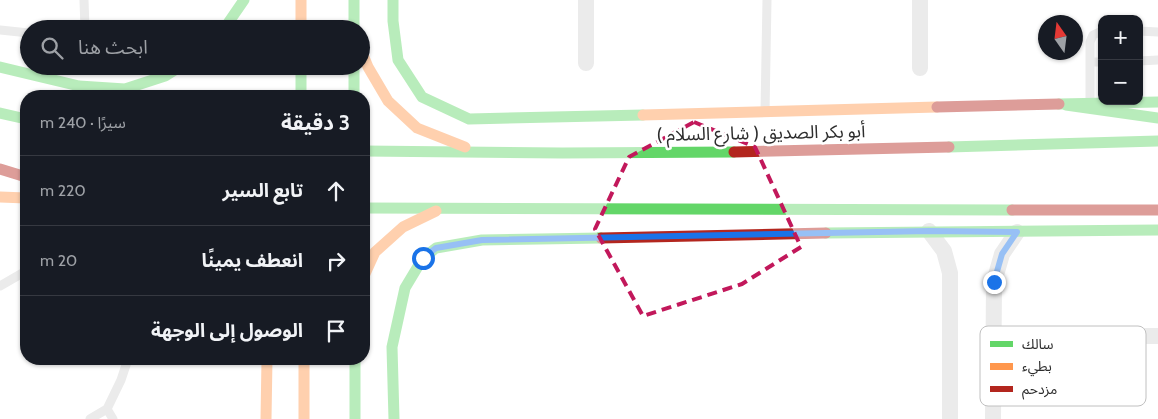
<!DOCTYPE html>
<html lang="ar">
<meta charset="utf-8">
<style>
body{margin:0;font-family:Cabin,"Noto Sans Arabic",sans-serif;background:#20242c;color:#f1f3f6;direction:rtl}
.controls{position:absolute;right:15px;top:15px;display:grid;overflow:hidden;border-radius:10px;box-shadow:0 1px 4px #0004}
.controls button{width:45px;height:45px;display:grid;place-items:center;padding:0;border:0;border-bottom:1px solid #363941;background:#171b24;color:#f1f3f6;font:25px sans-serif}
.compass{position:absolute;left:1038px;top:15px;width:45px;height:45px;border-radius:50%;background:#171b24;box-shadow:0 1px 4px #0004;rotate:346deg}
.stop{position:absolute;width:15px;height:15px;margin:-11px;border:4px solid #1a73e8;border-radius:50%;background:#fff}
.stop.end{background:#1a73e8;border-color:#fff;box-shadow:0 1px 5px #0008}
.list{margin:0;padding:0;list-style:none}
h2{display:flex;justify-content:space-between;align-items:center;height:65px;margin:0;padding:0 20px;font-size:21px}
h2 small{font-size:16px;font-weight:400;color:#9ea1a6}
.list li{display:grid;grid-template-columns:32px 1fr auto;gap:15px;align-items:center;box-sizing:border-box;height:70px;padding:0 20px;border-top:1px solid #363941}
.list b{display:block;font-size:19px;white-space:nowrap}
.list em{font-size:16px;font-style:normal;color:#9ea1a6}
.icon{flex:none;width:28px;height:28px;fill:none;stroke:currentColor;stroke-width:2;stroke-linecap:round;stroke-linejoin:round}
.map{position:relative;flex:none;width:1158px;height:419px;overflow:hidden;direction:ltr}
.search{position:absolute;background:#171b24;box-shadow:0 1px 4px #0004;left:20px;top:20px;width:350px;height:55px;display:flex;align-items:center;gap:12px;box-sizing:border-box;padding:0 18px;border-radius:28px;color:#9ea1a6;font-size:19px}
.panel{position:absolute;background:#171b24;box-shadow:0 1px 4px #0004;left:20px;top:90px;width:350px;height:275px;border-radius:20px;direction:rtl}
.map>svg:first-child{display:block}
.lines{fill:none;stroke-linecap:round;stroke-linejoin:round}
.lane{stroke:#d2d2d2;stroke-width:9}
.street{stroke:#d2d2d2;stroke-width:16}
.fast{stroke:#63d668;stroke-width:11}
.slow{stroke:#ff974d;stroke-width:11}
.jam{stroke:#b3261e;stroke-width:11}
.route{stroke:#1a73e8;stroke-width:6}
.marked{fill:none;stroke:#c2185b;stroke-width:4;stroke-dasharray:10 6;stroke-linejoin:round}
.labels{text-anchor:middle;stroke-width:5;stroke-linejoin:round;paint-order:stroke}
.street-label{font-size:18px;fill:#2d2d2d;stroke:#fff}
.key{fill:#fff;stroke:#c0c0c0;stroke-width:1}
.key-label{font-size:14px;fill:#2d2d2d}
</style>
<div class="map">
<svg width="1158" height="419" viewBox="0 0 1158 419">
<rect width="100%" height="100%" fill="#fff"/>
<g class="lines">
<!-- lane -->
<path class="lane" d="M 84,0 L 85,29
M 0,30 L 29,33
M 1139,31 L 1158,32
M 1139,61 L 1158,60
M 1090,62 L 1102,62
M 1090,102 L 1090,42 L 1093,35 L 1102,31
M 765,112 L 767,0
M 0,286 L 26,271
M 107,409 L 113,419
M 90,419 L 107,409 L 121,380 L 128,359"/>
<!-- street -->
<path class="street" d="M 586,0 L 586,63
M 920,0 L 920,68
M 929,231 L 944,251 L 950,273 L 950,419
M 993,336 L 1158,336
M 993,419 L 994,282 L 1002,254 L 1017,232"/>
<!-- fast -->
<path class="fast" d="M 354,0 L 354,29
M 393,0 L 393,21 L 398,60 L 422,97 L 469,119 L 643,115
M 224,29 L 244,0
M 301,66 L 301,96
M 354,66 L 354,96
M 0,67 L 79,86 L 125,89 L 165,76 L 181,66
M 1059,104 L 1158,102
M 1066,105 L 1158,118
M 0,113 L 26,119
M 949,147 L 1158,141
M 364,151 L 562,153 L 734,152
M 364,208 L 1012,210
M 826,233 L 1158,230
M 355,359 L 355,419
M 394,419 L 392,347 L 405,288 L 423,258 L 436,248 L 482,240 L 601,238"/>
<!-- slow -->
<path class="slow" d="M 301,0 L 301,29
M 361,50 L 368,67 L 388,101 L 417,128 L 465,147
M 643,115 L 937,107
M 0,197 L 26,198
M 364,276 L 375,252 L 403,227 L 436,211
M 304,359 L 304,419
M 266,419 L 267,359"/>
<!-- jam -->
<path class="jam" d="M 937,107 L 1059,104
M 734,152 L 949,147
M 0,169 L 26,177
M 1012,210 L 1158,210
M 601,238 L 826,233"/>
</g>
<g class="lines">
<!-- route -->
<path class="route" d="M 423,258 L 436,248 L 482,240 L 929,231 L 1017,232 L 1002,254 L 994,282"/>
</g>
<!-- marked area -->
<path d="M0 0H1158V419H0ZM 694,122 L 755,147 L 801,247 L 742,284 L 643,316 L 595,229 L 629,157 Z" fill="#fff" fill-opacity=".55" fill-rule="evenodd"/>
<path class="marked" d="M 694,122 L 755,147 L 801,247 L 742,284 L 643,316 L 595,229 L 629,157 Z"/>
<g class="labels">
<!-- street labels -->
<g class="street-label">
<text transform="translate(761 133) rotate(-1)" y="6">( شارع السلام ) أبو بكر الصديق</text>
</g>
</g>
<!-- legend -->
<rect x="980" y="326" width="166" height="80" rx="8" class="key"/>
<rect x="990" y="341" width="23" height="6" fill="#63d668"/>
<rect x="990" y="363" width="23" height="7" fill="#ff974d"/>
<rect x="990" y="386" width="23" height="6" fill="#b3261e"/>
<g class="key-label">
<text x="1022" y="349">سالك</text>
<text x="1022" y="371">بطيء</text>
<text x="1022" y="394">مزدحم</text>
</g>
</svg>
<div class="controls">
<button>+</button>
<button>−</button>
</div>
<svg class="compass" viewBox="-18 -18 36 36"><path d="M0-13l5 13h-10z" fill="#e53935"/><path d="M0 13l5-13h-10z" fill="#9ea1a6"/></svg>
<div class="stop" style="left:423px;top:258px"></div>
<div class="stop end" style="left:994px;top:282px"></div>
<div class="search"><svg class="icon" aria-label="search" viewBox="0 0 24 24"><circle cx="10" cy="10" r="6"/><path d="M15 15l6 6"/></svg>ابحث هنا</div>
<section class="panel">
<h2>3 دقيقة<small>سيرًا · 240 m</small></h2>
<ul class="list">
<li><svg class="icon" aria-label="ahead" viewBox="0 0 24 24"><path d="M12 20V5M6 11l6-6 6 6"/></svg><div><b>تابع السير</b></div><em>220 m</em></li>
<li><svg class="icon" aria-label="right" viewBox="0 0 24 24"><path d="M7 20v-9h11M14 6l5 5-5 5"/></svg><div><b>انعطف يمينًا</b></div><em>20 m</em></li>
<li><svg class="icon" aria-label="arrive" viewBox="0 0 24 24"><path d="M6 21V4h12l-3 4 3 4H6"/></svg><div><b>الوصول إلى الوجهة</b></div></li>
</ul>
</section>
</div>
